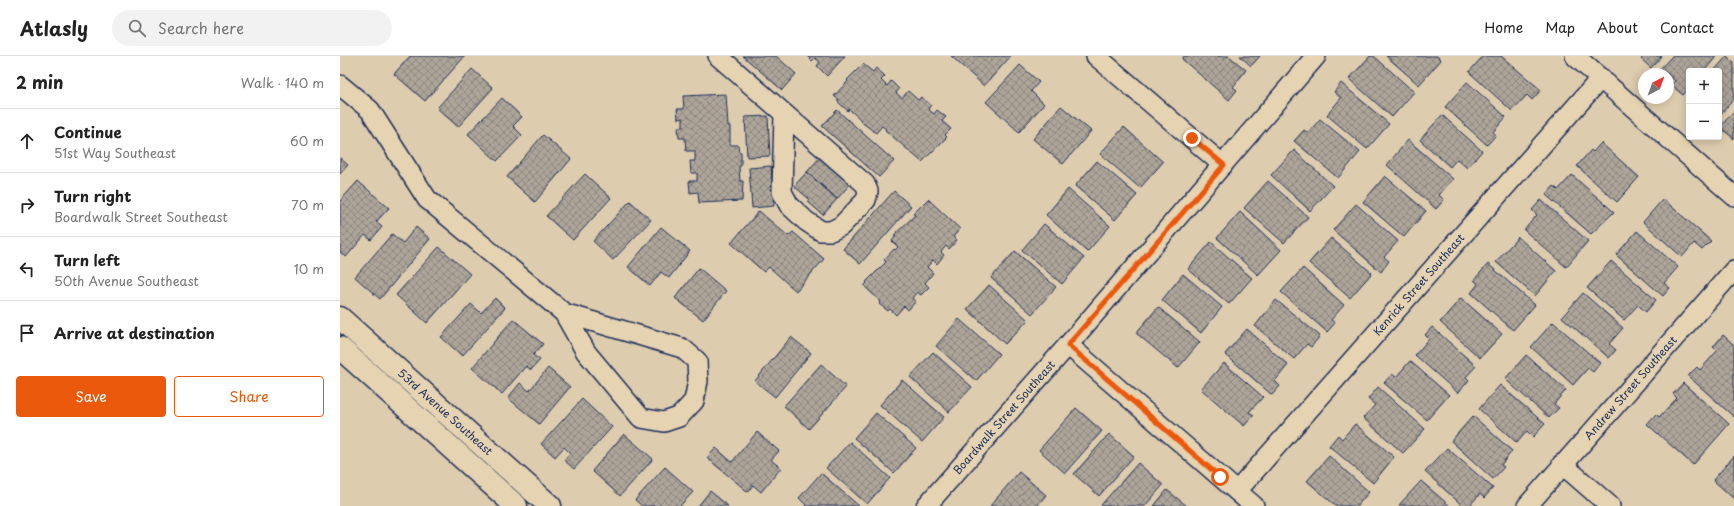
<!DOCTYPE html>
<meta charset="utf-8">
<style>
body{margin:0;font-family:"Playpen Sans",sans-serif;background:#f2f2f2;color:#222}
.controls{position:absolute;right:12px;top:12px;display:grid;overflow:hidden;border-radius:4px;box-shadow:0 2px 10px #0003}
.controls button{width:36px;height:36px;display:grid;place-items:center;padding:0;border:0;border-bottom:1px solid #e0e0e0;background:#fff;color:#222;font:20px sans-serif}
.compass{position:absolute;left:1298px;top:12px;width:36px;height:36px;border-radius:50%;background:#fff;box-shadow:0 2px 10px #0003;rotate:41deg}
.stop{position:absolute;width:12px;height:12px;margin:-9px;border:3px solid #ea580c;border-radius:50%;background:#fff}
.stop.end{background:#ea580c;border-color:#fff;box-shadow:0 1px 4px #0008}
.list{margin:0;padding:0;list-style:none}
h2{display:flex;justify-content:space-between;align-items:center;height:52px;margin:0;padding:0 16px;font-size:17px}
h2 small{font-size:13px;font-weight:400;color:#767676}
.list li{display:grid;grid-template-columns:26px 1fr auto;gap:12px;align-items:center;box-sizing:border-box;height:64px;padding:0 16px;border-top:1px solid #e0e0e0}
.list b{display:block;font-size:15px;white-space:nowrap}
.list p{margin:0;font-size:13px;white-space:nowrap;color:#767676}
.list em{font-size:13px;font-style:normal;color:#767676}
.actions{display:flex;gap:8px;padding:12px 16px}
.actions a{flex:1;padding:9px 0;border:1px solid #ea580c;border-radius:4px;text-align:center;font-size:14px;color:#ea580c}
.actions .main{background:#ea580c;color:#fff}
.icon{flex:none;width:22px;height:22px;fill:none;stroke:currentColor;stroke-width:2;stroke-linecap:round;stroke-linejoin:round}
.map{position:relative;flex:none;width:1394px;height:450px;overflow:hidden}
header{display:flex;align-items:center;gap:24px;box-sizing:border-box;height:56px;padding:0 20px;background:#fff;border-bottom:1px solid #e0e0e0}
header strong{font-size:19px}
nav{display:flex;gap:22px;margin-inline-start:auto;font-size:14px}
.search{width:280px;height:36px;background:#f2f2f2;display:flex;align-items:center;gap:10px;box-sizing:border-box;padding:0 14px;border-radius:22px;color:#767676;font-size:15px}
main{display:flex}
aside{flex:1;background:#fff}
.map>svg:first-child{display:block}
.building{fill:url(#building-cross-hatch);stroke:#1b2f5e}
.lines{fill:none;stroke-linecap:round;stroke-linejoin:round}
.street-casing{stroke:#1b2f5e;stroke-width:22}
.secondary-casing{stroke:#1b2f5e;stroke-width:25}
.street{stroke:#e6d3b1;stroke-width:19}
.secondary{stroke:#e6d3b1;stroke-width:22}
.route{stroke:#ea580c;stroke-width:5}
.labels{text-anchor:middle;stroke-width:3;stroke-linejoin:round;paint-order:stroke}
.street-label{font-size:11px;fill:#1b2f5e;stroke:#e6d3b1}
</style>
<header>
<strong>Atlasly</strong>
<div class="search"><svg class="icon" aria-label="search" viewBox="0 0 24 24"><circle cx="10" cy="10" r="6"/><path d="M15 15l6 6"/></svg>Search here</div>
<nav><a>Home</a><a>Map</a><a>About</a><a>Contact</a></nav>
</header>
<main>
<aside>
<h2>2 min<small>Walk · 140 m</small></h2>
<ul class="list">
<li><svg class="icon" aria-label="ahead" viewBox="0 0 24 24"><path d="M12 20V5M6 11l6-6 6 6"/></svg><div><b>Continue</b><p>51st Way Southeast</p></div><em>60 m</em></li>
<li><svg class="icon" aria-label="right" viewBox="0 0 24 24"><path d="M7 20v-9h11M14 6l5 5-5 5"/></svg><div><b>Turn right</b><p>Boardwalk Street Southeast</p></div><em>70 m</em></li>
<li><svg class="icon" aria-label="left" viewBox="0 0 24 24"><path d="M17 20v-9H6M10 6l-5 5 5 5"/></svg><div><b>Turn left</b><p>50th Avenue Southeast</p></div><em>10 m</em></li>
<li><svg class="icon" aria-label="arrive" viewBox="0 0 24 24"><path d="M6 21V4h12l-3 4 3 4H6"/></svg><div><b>Arrive at destination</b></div></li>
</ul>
<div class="actions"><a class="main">Save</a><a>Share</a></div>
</aside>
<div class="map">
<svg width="1394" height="450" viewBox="0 0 1394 450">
<defs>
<pattern id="building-cross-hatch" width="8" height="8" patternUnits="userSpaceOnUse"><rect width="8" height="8" fill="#aea599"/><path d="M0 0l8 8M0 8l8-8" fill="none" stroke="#8d8780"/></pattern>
</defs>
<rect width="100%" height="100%" fill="#deccae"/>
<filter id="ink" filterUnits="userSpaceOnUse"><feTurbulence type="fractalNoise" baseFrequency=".025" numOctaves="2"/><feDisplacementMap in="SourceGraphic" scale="8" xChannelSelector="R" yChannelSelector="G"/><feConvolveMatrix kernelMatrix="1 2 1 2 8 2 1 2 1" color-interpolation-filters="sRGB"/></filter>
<g filter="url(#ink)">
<!-- building -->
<path class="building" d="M 70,0 L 125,0 L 85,45 L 54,18 Z
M 403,0 L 436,0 L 456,18 L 442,34 Z
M 467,0 L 505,0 L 487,20 L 477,10 L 480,6 L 475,2 L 472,5 Z
M 611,0 L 669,0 L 670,1 L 644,30 Z
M 844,0 L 889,0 L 906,14 L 893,31 L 897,34 L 889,44 L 842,3 Z
M 900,0 L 920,0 L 911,10 Z
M 1030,0 L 1034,0 L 1074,36 L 1052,61 L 1009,23 Z
M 1046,0 L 1097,0 L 1101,4 L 1079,29 Z
M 1143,0 L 1161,0 L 1201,34 L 1192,44 L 1187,39 L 1172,55 L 1129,16 Z
M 1304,0 L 1322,0 L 1311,12 L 1301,3 Z
M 1332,0 L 1377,0 L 1364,15 L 1349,15 L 1349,32 L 1343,39 L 1331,29 L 1335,25 L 1328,18 L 1320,13 Z
M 1387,0 L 1394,7 L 1394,43 L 1379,60 L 1379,15 L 1374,15 Z
M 523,8 L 533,16 L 536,12 L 545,20 L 541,24 L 547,30 L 551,25 L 559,33 L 556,37 L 562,42 L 568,35 L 578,44 L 581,41 L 591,49 L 588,53 L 594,58 L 597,54 L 606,61 L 602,65 L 611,73 L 605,79 L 607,81 L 582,106 L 545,74 L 546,73 L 542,70 L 536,77 L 520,65 L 521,64 L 509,53 L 508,55 L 497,45 L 499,44 L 494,40 L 508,25 L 507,24 Z
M 680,9 L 699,26 L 691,35 L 704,48 L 679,76 L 646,46 Z
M 132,13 L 153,32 L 118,71 L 97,52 Z
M 1127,26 L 1166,61 L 1153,76 L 1156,79 L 1147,89 L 1105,51 Z
M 1001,27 L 1049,68 L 1027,93 L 987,59 L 1001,42 L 994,36 Z
M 386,38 L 388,70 L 390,70 L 390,89 L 398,89 L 399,96 L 401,96 L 401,110 L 399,110 L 400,125 L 403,125 L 402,145 L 359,147 L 358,136 L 350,137 L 349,125 L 357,125 L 357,117 L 351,117 L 350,105 L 355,105 L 355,95 L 346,95 L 345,82 L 339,82 L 338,71 L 343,71 L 343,62 L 338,63 L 337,53 L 344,53 L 343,40 Z
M 162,42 L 182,61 L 173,70 L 182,79 L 157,105 L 128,78 Z
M 721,50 L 751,75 L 723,108 L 693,83 Z
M 497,54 L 554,105 L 539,121 L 482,70 Z
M 1394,55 L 1394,83 L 1380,71 Z
M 1102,59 L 1142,95 L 1127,112 L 1117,103 L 1110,111 L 1080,84 Z
M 428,60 L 430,100 L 407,101 L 405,61 Z
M 980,63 L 1020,96 L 998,122 L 954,85 L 964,74 L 968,77 Z
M 784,71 L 823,106 L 800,132 L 760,98 Z
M 203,79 L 231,103 L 195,146 L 167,121 Z
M 1068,84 L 1113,123 L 1099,139 L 1104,144 L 1096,153 L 1047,109 Z
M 1261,87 L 1299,121 L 1277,146 L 1237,110 L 1251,94 L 1253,96 Z
M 954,94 L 993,130 L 970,155 L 931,119 Z
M 481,100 L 511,127 L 497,143 L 467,116 Z
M 0,102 L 8,109 L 0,118 Z
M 757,105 L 797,139 L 775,164 L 735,130 Z
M 431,110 L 434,150 L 412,152 L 409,112 Z
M 467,116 L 497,143 L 483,159 L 467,145 L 469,143 L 454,130 Z
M 245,118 L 271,142 L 233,184 L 206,160 Z
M 1232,119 L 1274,156 L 1251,178 L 1206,139 L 1214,130 L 1218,134 Z
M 1045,120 L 1086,155 L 1064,181 L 1023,146 Z
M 18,125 L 49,152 L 36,166 L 42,171 L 31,184 L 25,179 L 6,201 L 0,196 L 0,145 Z
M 928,125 L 968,161 L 944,187 L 904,152 Z
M 728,133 L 770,170 L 747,196 L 706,159 Z
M 554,135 L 571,150 L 520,208 L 503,193 Z
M 588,143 L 620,173 L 613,181 L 617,184 L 609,193 L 606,190 L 601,196 L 604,199 L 597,208 L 593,204 L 587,211 L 593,217 L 585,227 L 589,231 L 581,239 L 577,236 L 572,242 L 576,245 L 568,254 L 564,250 L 556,259 L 550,253 L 548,255 L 539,248 L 541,246 L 524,230 L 527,227 L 526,226 L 546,206 L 544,204 L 554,193 L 555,194 L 558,191 L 552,185 L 556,180 L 554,179 L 575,159 L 573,158 Z
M 1323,143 L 1371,185 L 1362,194 L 1354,187 L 1342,201 L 1303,166 Z
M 1201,144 L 1248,185 L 1226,211 L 1184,174 L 1197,159 L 1192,154 Z
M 290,145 L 311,164 L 273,204 L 253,185 Z
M 1016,148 L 1058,185 L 1044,201 L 1049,205 L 1041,216 L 993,174 Z
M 419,155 L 448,180 L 453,176 L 484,203 L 456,235 L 429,211 L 424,216 L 391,187 Z
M 900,156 L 941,194 L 918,219 L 877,182 Z
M 704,168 L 744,202 L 722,228 L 682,194 Z
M 76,171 L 90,183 L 40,243 L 15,221 L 52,178 L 63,187 Z
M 321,171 L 350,195 L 329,222 L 321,216 L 310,230 L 288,211 Z
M 1297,175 L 1338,211 L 1324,227 L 1330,232 L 1323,240 L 1276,199 Z
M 1178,181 L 1216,215 L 1195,240 L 1156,206 Z
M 991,182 L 1032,217 L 1010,242 L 969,207 Z
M 871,186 L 912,222 L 889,248 L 848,213 Z
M 99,191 L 130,218 L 87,267 L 56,239 Z
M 675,195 L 716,231 L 692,258 L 651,222 Z
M 1271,205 L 1316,244 L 1306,256 L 1298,249 L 1284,264 L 1247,232 Z
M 1148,208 L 1195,249 L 1173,274 L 1131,237 L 1138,228 L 1134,224 Z
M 359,212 L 386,235 L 363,264 L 335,242 Z
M 963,212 L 1004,249 L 991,264 L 995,267 L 987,276 L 941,236 Z
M 843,218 L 882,251 L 861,277 L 822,244 Z
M 649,229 L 688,264 L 665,288 L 627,253 Z
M 1243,237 L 1283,272 L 1269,288 L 1276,294 L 1269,302 L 1222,261 Z
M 155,242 L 165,252 L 122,300 L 101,281 L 131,248 L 141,257 Z
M 1121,242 L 1162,278 L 1140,302 L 1100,266 Z
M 936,244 L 980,280 L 971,291 L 967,288 L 954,303 L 915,270 Z
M 818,251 L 860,286 L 838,312 L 796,277 Z
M 173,263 L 203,288 L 193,299 L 200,304 L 191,314 L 186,310 L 162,338 L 132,312 Z
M 619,263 L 659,298 L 636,325 L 596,290 Z
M 1213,266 L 1260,307 L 1253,316 L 1248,312 L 1233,329 L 1191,291 Z
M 1092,271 L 1136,310 L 1126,321 L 1129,324 L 1118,337 L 1075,299 L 1089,283 L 1085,279 Z
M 907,273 L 948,309 L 935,325 L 940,330 L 932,339 L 885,298 Z
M 1383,279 L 1394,289 L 1394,361 L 1348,320 L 1357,311 L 1360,314 L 1377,295 L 1373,291 Z
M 451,281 L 471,297 L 435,341 L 415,325 Z
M 593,296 L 632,331 L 609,356 L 570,321 Z
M 1186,299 L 1226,334 L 1214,348 L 1219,352 L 1209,362 L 1165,323 Z
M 1070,305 L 1109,339 L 1087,364 L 1044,327 L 1052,318 L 1056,321 Z
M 884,307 L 923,341 L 909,356 L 914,359 L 904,370 L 861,333 Z
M 481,308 L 506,331 L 469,373 L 444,350 Z
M 208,312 L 230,331 L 199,368 L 168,342 L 180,327 L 189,335 Z
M 562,324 L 604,361 L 582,386 L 540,349 Z
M 1343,327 L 1389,368 L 1353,409 L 1307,368 L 1316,358 L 1319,361 L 1337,342 L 1333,338 Z
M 1160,329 L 1205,368 L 1193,381 L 1187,375 L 1177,387 L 1139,353 Z
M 1038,331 L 1085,373 L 1063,397 L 1023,362 L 1035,349 L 1028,343 Z
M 242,343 L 272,371 L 234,413 L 224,404 L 230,397 L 224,391 L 215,401 L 201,388 Z
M 736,352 L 762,375 L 725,417 L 699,394 Z
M 536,357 L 576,392 L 554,417 L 514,382 Z
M 1133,360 L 1172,395 L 1161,409 L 1164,411 L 1153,423 L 1111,385 Z
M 1015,368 L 1054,401 L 1033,427 L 989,390 L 998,379 L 1002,383 Z
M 417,376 L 439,395 L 431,404 L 441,412 L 421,436 L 413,429 L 408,436 L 367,402 L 376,392 L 392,406 Z
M 284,378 L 313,403 L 280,440 L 252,415 Z
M 769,378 L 794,400 L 759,440 L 734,418 Z
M 510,386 L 550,422 L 527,448 L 486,412 Z
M 1107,392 L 1153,432 L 1144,442 L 1140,438 L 1129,450 L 1123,450 L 1085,416 Z
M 989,400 L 1029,436 L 1017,450 L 996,450 L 967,425 Z
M 1394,400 L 1394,443 L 1373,424 Z
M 798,407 L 823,429 L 805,450 L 763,450 L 761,449 Z
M 325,411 L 353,436 L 340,450 L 302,450 L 295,444 Z
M 679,416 L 706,439 L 697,450 L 650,450 Z
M 481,417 L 519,450 L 467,450 L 459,442 Z
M 1081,425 L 1110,450 L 1059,449 Z
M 827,434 L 847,450 L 814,450 Z
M 370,435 L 388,450 L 358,450 Z"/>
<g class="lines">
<!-- street casing -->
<g class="street-casing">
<g id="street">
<path d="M 378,0 L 525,128 L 528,135 L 526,144 L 501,170 L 491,175 L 481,175 L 466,165 L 449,149 L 442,136 L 444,58"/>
<path d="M 756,0 L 883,109"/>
<path d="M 1235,0 L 1394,140"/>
<path d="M 0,29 L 30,54 L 87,143 L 224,257 L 246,296 L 301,362 L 324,366 L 339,361 L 354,345 L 358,325 L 357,305 L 342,292 L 224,257"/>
<path d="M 728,289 L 914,450"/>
<path d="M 1222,408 L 1270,450"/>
<path id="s1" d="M 897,435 L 1261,22"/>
<path id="s2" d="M 586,450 L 728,289 L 976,0"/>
<path id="s3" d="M 1187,450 L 1394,214"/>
</g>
</g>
<!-- secondary casing -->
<g class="secondary-casing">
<g id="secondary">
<path id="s4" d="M 0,262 L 210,450"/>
<path d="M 0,292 L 176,450"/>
</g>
</g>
<!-- street -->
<use href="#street" class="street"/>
<!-- secondary -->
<use href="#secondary" class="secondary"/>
</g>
</g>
<g class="lines" filter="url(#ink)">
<!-- route -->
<path class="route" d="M 852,82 L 884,109 L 728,289 L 880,421"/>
</g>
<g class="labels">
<!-- street labels -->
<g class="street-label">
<text dy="4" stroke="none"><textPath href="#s1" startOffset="275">Kenrick Street Southeast</textPath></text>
<text dy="4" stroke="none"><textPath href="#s3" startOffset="157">Andrew Street Southeast</textPath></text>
<text dy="4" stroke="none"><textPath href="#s4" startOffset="141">53rd Avenue Southeast</textPath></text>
<text dy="4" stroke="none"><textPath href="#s2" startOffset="118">Boardwalk Street Southeast</textPath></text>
</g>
</g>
</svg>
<div class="controls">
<button>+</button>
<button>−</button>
</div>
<svg class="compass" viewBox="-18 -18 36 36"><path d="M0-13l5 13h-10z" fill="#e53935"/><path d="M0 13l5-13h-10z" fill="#767676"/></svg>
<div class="stop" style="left:880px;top:421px"></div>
<div class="stop end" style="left:852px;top:82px"></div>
</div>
</main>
